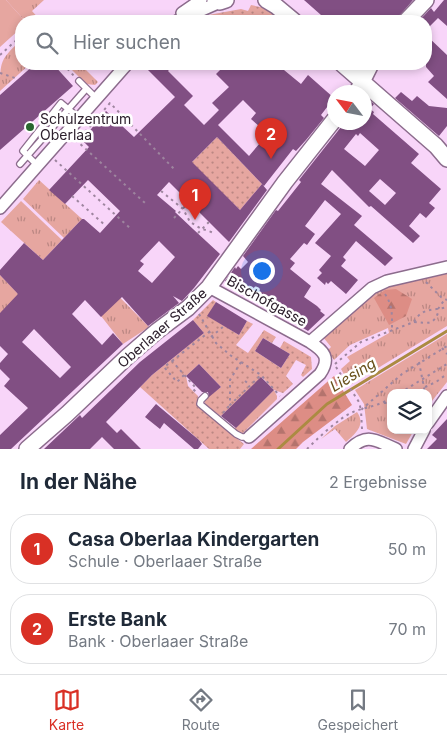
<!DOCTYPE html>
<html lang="de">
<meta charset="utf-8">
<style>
body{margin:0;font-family:Inter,sans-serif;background:#f2f2f3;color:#1f2937}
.controls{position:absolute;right:15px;bottom:15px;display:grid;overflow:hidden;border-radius:10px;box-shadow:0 2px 8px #0003}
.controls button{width:45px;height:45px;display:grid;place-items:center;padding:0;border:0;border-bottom:1px solid #e0e1e3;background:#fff;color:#1f2937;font:25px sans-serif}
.compass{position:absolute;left:327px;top:85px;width:45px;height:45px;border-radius:50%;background:#fff;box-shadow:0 2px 8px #0003;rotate:302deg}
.you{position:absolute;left:261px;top:270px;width:18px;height:18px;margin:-12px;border:4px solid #fff;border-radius:50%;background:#1a73e8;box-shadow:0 0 0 8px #1a73e833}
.badge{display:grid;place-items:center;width:32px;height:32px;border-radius:50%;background:#d93025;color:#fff;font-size:16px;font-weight:700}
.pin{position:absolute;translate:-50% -41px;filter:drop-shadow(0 1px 2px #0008)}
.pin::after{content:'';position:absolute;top:26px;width:18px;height:15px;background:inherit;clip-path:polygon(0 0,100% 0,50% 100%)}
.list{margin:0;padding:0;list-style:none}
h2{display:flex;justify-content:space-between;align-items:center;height:65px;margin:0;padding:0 20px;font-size:21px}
h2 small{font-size:16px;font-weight:400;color:#747a83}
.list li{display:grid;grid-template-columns:32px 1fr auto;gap:15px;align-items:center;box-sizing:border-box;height:70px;margin:0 10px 10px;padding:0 10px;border:1px solid #e0e1e3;border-radius:20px}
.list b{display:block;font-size:19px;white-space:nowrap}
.list p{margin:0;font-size:16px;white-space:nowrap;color:#747a83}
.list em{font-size:16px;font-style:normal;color:#747a83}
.icon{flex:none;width:28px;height:28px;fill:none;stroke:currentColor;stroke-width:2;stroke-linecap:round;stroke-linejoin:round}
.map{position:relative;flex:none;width:447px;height:449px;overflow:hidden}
.search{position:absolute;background:#fff;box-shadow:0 2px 8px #0003;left:15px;right:15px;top:15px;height:55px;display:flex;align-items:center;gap:12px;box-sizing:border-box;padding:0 18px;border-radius:20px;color:#747a83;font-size:19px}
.sheet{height:225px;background:#fff}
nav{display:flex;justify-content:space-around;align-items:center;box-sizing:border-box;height:70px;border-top:1px solid #e0e1e3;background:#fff;font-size:14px;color:#747a83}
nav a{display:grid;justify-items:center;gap:2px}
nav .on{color:#d93025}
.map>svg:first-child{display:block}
.grass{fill:url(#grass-tufts)}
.forest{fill:url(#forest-firs)}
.garden{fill:url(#garden-dots)}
.pitch{fill:#e6a6a0}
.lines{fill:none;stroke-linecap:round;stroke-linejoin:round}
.stream{stroke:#ab8b42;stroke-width:3}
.building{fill:#814f83;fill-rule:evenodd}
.lane-casing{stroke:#8c6c8d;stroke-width:8}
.street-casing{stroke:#8c6c8d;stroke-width:14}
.secondary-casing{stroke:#8c6c8d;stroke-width:18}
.path{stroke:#9e859f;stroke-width:2;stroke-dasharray:2.5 4;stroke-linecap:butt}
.lane{stroke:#fff;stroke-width:5.5}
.street{stroke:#fff;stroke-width:11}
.secondary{stroke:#fff;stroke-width:15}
.poi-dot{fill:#29672f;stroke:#fff;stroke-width:2}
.labels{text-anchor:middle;stroke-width:5;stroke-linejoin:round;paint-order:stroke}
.poi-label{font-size:14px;fill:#2d202d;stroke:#fff;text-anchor:start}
.street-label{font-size:14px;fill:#2d202d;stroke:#fff}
.water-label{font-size:15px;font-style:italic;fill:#68511a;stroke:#fff}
</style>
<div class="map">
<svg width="447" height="449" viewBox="0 0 447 449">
<defs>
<pattern id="grass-tufts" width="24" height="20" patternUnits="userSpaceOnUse" patternTransform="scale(1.25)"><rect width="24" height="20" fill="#e6a6a0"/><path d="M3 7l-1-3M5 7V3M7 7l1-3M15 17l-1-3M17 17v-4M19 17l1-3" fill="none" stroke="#bb8783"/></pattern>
<pattern id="forest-firs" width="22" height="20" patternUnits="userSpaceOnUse" patternTransform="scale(1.25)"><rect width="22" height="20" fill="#dd8d85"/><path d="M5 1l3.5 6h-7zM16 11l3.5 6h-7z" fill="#b4736d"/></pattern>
<pattern id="garden-dots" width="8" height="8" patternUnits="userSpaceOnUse" patternTransform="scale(1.25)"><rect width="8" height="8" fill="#e6a6a0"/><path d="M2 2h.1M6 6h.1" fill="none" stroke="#bb8783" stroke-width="1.8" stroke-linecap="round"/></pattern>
</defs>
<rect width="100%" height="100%" fill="#f8d5f9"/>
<!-- grass -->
<path class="grass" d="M 6,0 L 44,0 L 32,11 L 41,21 L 25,21 Z
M 21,40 L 21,64 L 30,64 L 0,91 C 0,61 0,60 21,40 Z
M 66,64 L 80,64 L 98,82 L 95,85 L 86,84 Z
M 39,180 L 82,219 L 64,238 L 23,199 Z
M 21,201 L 62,240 L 43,260 L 1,222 Z
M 82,259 L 149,327 L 123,344 L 101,316 Z
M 447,273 L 447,326 L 350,385 L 341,369 L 350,361 L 347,357 L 389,333 L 388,328 L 350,345 L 334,360 L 327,351 L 331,347 L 323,337 L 369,296 L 383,287 Z
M 0,275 L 26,302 L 0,313 Z
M 447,334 L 447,382 L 428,406 L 428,393 L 391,393 L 391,430 L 414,430 L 406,444 L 367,429 L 364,404 L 355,390 Z
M 274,390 L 277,396 L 277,399 L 243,433 L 237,432 L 234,429 Z
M 357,412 C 366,425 356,433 346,442 L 335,429 L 321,439 L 335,426 Z"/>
<!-- forest -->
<path class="forest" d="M 396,289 L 412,299 L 406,316 L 389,325 L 374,298 L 385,290 Z
M 334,376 L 352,405 L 303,442 L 296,449 L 251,449 Z"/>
<!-- garden -->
<path class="garden" d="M 251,5 L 265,8 L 281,21 L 207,21 L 203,16 L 241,9 L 248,11 Z
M 217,137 L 262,184 L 240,210 L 191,163 Z
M 213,300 L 216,302 L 208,316 L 239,335 L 247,321 L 253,324 L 236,345 L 248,353 L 264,330 L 276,337 L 272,343 L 263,338 L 255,351 L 281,368 L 290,354 L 280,348 L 284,341 L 311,357 L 312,369 L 303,377 L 301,375 L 306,365 L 296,360 L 286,376 L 293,384 L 283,393 L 274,390 L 262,377 L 221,416 L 206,406 L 204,400 L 221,387 L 199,364 L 186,376 L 188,386 L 198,396 L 197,406 L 244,444 L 240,449 L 209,449 L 140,387 L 152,375 L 204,333 L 193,320 Z"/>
<!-- pitch -->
<path class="pitch" d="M 0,0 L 6,0 L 25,21 L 21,21 L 21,28 L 0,47 Z"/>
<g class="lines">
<!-- stream -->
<path class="stream" d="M 278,449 L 327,404 L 447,331"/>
</g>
<!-- building -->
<path class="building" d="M 304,0 L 413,0 L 395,21 L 316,21 L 321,15 Z
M 444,0 L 447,0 L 447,26 L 438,18 L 426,30 L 426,21 L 419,21 L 431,8 L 434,12 Z
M 426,35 L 447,55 L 447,99 L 428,82 L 434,76 L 426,67 Z
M 35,64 L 53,64 L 73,86 L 0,150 L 0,95 Z
M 142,64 L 174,64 L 168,71 L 193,96 L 184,105 L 204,125 L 219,110 L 212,103 L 229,87 L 216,74 L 226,64 L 256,64 L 260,68 L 264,64 L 290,64 L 284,70 L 301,84 L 308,75 L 334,98 L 321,115 L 324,118 L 306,140 L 296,151 L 293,149 L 264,186 L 262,184 L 267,190 L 229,242 L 169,182 L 157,195 L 176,211 L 175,212 L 193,229 L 220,254 L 194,288 L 182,301 L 173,296 L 179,303 L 148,326 L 122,297 L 101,317 L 85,300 L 72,314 L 102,345 L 113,333 L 123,344 L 11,449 L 0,449 L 0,435 L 28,408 L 4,386 L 10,379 L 0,369 L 0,363 L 8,354 L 0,346 L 0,313 L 18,294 L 0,275 L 0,270 L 24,243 L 43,260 L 82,219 L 84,219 L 100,233 L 120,211 L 88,180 L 65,204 L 49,190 L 89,147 L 82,140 L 106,111 L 134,137 L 175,97 ZM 243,100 L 256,113 L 251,119 L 260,127 L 265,121 L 276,132 L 265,147 L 260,143 L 249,156 L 218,125 ZM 217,137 L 262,184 L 240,210 L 192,162 ZM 159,241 L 175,257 L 152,283 L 138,271 L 144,264 L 140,261 ZM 34,329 L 71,367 L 60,378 L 22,342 Z
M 401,92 L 412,101 L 417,96 L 429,106 L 447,108 L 447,126 L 439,136 L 395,98 Z
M 365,97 L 374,104 L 370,109 L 374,112 L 373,114 L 419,154 L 411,163 L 441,189 L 429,203 L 435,208 L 426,218 L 420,213 L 409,226 L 420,236 L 413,243 L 371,206 L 369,207 L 332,170 L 321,184 L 362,216 L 354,225 L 393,258 L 385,266 L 356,241 L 343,257 L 346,260 L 341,266 L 358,280 L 346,294 L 331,281 L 328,284 L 326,282 L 325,285 L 317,278 L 322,273 L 319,270 L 331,256 L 315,243 L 341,214 L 325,200 L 305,226 L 315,234 L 307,245 L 304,243 L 290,259 L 295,263 L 290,269 L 311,286 L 304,297 L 317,306 L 321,310 L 320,311 L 325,315 L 308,331 L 225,281 L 235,267 L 236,269 L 238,266 L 241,269 L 248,262 L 243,256 L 276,210 L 278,211 L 301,182 L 299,180 L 345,122 L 364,122 ZM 360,133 L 379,150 L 365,166 L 344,149 L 356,134 L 358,136 ZM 380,179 L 396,193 L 385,205 L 369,191 Z
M 216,302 L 247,321 L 239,335 L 207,316 Z
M 193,320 L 204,333 L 152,375 L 106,422 L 117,433 L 121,429 L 141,449 L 114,449 L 102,437 L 90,449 L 44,449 L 80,415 L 82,418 L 140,362 Z
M 263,338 L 290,354 L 281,368 L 255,351 Z
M 199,364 L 221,387 L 209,397 L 208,392 L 202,392 L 186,376 Z
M 261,377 L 274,390 L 236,428 L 221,416 Z
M 156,404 L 199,440 L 202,444 L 198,449 L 194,449 L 164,423 L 160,429 L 145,417 Z
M 447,419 L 447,449 L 427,449 L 437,439 L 432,435 Z"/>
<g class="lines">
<!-- lane casing -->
<g class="lane-casing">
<path id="lane" d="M 79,81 L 96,98
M 20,164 L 86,89
M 38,166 L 23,151 L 61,103 L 79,118
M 205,396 L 201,400 L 200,404 L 236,434 L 242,437 L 249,437"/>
</g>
<!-- street casing -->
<g class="street-casing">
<path id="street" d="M 182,13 L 201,0
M 177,21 L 220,2
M 0,208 L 127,64
M 209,287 L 310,342 C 324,351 331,358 320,374 L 249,437
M 310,342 L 372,288 L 387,281 L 447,267
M 428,423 L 447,396
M 350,449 C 368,432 376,441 396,449
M 414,449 L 424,430"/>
</g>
<!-- secondary casing -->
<g class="secondary-casing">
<path id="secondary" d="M 215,0 L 220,2 L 226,0
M 266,0 L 276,6 L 294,21
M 406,21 L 426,0
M 342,64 L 436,146 L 447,159
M 357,92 L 371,64
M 27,449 L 67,414 L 127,357 L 157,331 L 188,308 L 209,287 L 285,182 L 334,120"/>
</g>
<!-- path -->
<path class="path" d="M 0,55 L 21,36
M 63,64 L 74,76
M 0,73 L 18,79
M 90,121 L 93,123 L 77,141 L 145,203
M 94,125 L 93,123 L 110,103 L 176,171
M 55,160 L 131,229
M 161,191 L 183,209 L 190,222 L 200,228 L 214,233
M 72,196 L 106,226
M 174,218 L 189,202
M 198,233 L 209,222
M 426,282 L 441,297 L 447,300
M 385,294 C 393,306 392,316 392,330
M 438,309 L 445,299
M 199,314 L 216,343 L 230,355 L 261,375 L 280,396
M 414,322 C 428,323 434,326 439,310
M 211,337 L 224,326
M 442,348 L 447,354
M 172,361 L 209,332
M 241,362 L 230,380 L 230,405 L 261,375
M 419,362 L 425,393
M 335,364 L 361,342 L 414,322 C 422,307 433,311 447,307
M 336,367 L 359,402 L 361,410
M 184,375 L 177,382 L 164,367 L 172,361 L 195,387 L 193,389 L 197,393
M 245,381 L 250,385
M 425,387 L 436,382 L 447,374
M 400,393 L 447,364
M 384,403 L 391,403
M 223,413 L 230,405 L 231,407
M 362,429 L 361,410 L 402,374 L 447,346
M 307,449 C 317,439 340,417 353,412 C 366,407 379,406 391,398"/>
<!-- lane -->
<use href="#lane" class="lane"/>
<!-- street -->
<use href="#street" class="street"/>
<!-- secondary -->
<use href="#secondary" class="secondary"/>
</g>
<!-- markers -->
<circle class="poi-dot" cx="30" cy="127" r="5"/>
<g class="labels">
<!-- poi labels -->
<g class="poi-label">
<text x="40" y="124">Schulzentrum<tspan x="40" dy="16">Oberlaa</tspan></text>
</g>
<!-- street labels -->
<g class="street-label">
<text transform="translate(267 301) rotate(29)" y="5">Bischofgasse</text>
<text transform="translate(162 328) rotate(-41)" y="5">Oberlaaer Straße</text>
</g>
<!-- water labels -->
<g class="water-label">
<text transform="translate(353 375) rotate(-31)" y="5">Liesing</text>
</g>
</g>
</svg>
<div class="controls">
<button><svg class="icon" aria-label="layers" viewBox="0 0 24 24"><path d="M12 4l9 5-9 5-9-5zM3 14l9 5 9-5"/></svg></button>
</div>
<svg class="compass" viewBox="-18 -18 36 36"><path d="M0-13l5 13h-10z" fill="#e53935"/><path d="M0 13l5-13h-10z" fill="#747a83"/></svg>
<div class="you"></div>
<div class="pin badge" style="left:195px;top:220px">1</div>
<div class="pin badge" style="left:271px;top:159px">2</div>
<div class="search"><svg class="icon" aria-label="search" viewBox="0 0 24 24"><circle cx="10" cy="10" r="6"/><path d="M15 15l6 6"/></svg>Hier suchen</div>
</div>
<section class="sheet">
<h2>In der Nähe<small>2 Ergebnisse</small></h2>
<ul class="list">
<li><span class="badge">1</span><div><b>Casa Oberlaa Kindergarten</b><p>Schule · Oberlaaer Straße</p></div><em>50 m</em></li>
<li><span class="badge">2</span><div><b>Erste Bank</b><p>Bank · Oberlaaer Straße</p></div><em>70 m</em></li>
</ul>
</section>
<nav>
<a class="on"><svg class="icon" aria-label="map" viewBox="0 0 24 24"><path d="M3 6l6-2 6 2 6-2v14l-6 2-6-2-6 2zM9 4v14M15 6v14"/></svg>Karte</a>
<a><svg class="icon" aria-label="directions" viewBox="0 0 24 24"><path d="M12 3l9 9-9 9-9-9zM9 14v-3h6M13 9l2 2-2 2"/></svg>Route</a>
<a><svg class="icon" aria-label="saved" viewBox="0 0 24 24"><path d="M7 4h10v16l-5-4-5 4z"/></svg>Gespeichert</a>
</nav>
